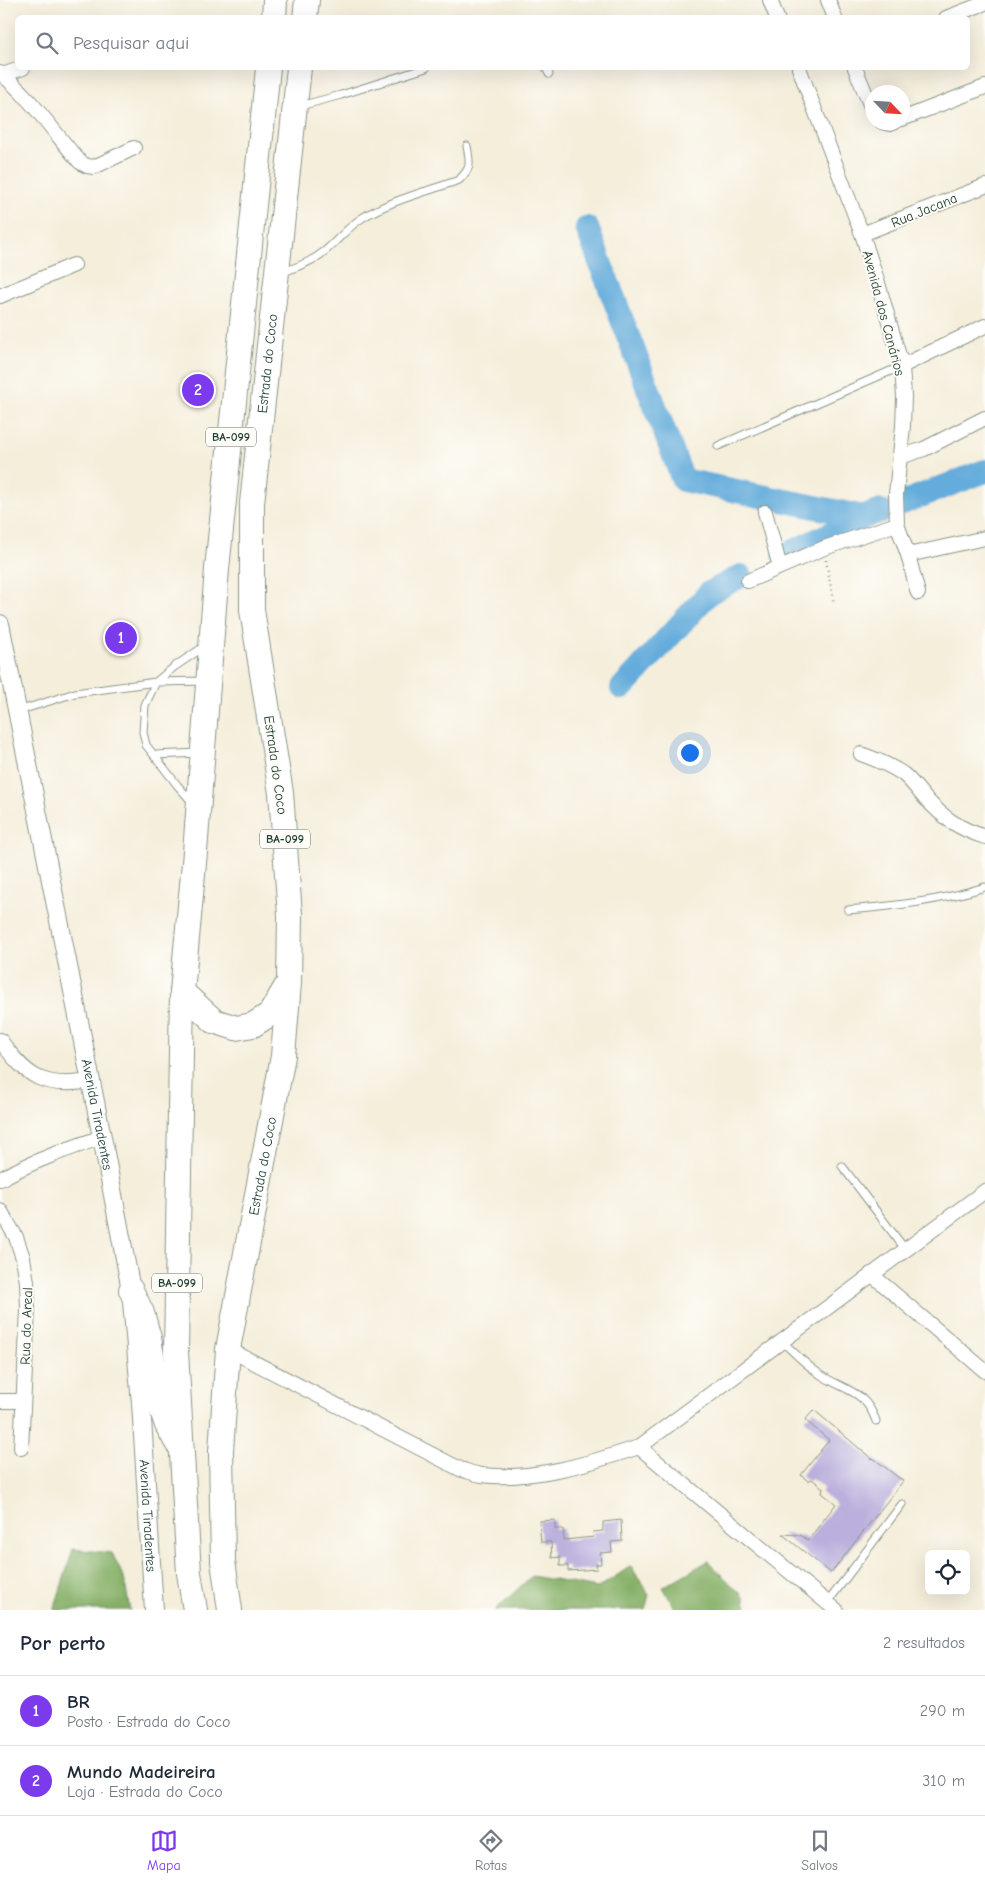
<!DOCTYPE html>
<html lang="pt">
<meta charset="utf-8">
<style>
body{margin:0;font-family:"Comic Neue",sans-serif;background:#f6f6f7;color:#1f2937}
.controls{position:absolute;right:15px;bottom:15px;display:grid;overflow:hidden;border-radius:8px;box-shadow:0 5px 20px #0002}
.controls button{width:45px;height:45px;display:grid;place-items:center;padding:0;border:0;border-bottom:1px solid #e0e1e3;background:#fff;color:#1f2937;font:25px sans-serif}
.compass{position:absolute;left:865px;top:85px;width:45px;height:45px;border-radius:50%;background:#fff;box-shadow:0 5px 20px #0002;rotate:115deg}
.you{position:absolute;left:689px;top:752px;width:18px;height:18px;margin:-12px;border:4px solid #fff;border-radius:50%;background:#1a73e8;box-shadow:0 0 0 8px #1a73e833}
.badge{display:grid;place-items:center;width:32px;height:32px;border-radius:50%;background:#7c3aed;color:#fff;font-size:16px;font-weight:700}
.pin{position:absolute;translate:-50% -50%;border:2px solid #fff;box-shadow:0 1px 5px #0006}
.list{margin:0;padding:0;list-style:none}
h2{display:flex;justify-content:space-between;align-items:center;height:65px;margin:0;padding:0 20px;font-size:21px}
h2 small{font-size:16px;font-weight:400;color:#747a83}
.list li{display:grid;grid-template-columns:32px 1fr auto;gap:15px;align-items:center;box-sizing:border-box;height:70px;padding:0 20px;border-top:1px solid #e0e1e3}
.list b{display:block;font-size:19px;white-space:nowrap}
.list p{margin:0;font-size:16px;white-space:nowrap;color:#747a83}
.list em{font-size:16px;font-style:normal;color:#747a83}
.icon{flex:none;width:28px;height:28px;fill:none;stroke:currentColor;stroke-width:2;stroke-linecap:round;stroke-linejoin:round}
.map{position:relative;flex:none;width:985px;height:1610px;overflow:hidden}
.search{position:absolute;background:#fff;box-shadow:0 5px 20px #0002;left:15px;right:15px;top:15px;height:55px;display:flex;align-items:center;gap:12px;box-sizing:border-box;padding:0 18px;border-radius:8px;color:#747a83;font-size:19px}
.sheet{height:205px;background:#fff}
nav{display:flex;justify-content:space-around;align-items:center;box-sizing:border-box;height:70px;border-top:1px solid #e0e1e3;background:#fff;font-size:14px;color:#747a83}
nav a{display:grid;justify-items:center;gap:2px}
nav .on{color:#7c3aed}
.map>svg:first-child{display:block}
.forest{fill:#86b067;stroke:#52764e}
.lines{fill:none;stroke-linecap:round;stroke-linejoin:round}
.river{stroke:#63acdb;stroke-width:24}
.building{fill:#bbb0dd}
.service-casing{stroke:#8a9688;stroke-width:9}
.minor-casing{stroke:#8a9688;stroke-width:16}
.tertiary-casing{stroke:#8a9688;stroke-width:20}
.trunk-casing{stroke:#8a9688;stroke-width:26}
.path{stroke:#8a9688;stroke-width:2.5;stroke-dasharray:1 4;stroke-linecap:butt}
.service{stroke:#fff;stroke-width:7}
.minor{stroke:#fff;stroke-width:14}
.tertiary{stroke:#fff;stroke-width:18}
.trunk{stroke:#fff;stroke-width:24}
.labels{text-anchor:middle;stroke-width:4;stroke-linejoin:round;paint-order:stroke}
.shield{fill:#fdfcf7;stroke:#62766e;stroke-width:1}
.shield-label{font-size:12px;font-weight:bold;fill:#1f3d34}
.street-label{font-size:14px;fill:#1f3d34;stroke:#fdfcf7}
</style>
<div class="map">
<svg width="985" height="1610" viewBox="0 0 985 1610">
<rect width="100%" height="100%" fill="#fdfcf7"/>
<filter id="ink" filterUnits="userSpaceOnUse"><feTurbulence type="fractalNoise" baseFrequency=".02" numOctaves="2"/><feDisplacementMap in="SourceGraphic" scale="10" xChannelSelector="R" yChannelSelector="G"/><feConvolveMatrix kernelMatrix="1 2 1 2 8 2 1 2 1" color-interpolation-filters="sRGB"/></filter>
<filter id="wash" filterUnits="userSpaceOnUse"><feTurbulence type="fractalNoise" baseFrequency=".0096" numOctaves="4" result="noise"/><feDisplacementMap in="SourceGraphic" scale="20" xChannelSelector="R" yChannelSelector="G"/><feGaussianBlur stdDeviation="1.12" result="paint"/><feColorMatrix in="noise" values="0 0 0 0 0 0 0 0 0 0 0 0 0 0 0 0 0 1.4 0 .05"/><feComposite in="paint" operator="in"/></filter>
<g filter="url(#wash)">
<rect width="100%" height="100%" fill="#f5eedb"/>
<!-- forest -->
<path class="forest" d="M 73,1549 L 112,1553 L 124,1578 L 130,1610 L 54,1610 Z
M 708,1561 L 744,1597 L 748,1610 L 676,1610 L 663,1587 Z
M 631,1566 L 649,1595 L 645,1610 L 495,1610 L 532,1576 L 598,1588 Z"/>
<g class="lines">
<!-- river -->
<path class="river" d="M 587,228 L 683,480 L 864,517 L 881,511
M 902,503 L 985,471
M 784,556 L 864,517
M 622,688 L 709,593 L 741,576"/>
</g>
<g id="blocks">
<!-- building -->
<path class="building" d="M 814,1410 L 872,1459 L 873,1458 L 903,1481 L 831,1573 L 782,1534 L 800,1535 L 808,1540 L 836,1504 L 822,1493 L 823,1488 L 812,1479 L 808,1481 L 801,1475 L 829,1440 L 805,1420 Z
M 555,1520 L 555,1529 L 563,1529 L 564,1540 L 594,1537 L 593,1532 L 603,1531 L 603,1522 L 621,1520 L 622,1541 L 611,1542 L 612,1552 L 600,1553 L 601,1564 L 596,1564 L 597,1569 L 568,1571 L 568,1566 L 560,1566 L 560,1557 L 552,1558 L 551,1542 L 541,1542 L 539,1521 Z"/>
</g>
</g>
<g filter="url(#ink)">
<use href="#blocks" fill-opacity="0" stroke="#8a9688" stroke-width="1"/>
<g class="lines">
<!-- service casing -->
<g class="service-casing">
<path id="service" d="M 546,68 L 549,74
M 300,106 L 341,95 L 426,68
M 281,273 C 296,267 312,262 325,251 C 338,240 348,227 362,218 C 388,201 429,191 459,180 C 472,167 470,164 467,146
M 718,446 L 902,366
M 18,711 L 75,693 L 156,682 L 206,681
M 155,755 L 200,753
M 193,803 L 178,786 L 146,745 L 143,732 L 145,705 L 156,682 L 174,667 L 205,646
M 848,910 C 894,906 941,901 985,887
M 842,1166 L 905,1249
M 782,1341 C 794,1353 806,1365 821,1375 C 845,1391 865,1390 876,1421
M 827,1603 L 902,1504"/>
</g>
<!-- minor casing -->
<g class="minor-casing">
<path id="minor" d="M 770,0 L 777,18
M 828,0 L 835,18
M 946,18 L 985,3
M 799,68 L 862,234 L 877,280 L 902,366 L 904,397 L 903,426 L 896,494 L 897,524 L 908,555 L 918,593
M 855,68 L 872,109
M 0,73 C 29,95 55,134 80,162 L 87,166 L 94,167 L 134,148
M 2,75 L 23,68
M 902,119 L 985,87
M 882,122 L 890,124 L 894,122
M 862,234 L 985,186
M 0,296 L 74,265
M 902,366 L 985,326
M 900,457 L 924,449 L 985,418
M 765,512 L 780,567
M 908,555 L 985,538
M 748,581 L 824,548 L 897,524
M 861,754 C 875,759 890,765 903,774 C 911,780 917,789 924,797 C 944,818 957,828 985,837
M 0,1040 C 27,1077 43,1089 90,1081
M 0,1179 C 33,1161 68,1149 102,1137
M 0,1210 L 16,1237 L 23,1258 L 27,1282 L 28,1310 L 21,1448
M 871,1274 L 985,1371
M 228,1349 L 460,1469 C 467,1471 474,1474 482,1475 C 532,1481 591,1463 639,1447 L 985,1191
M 0,1401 L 22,1401
M 639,1447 L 836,1610"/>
</g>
<!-- tertiary casing -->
<g class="tertiary-casing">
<g id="tertiary">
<path id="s1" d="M 0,624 L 102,1137 L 131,1290 L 141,1403 L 154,1610"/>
</g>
</g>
<!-- trunk casing -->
<g class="trunk-casing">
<g id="trunk">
<path d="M 274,18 L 275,0"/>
<path d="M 305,18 L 307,0"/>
<path d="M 182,992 L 214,1021 L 236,1028 L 253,1025 L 270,1014 L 286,987"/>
<path d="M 131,1290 L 142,1313 L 149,1338 L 160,1405 L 167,1425 L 177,1443"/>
<path d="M 195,1610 L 189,1573 L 176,1352 L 182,992 L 195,852 L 217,569 L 268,68"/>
<path id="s2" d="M 230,1610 L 223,1561 L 221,1451 L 228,1349 L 283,1056 L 289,983 L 290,915 L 281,793 L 252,610 L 252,503 L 299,68"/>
</g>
</g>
<!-- path -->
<path class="path" d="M 826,560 L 834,604"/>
<!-- service -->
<use href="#service" class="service"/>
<!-- minor -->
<use href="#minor" class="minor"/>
<!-- tertiary -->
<use href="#tertiary" class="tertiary"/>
<!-- trunk -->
<use href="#trunk" class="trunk"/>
</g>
</g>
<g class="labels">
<!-- shield labels -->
<g class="shield">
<rect x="206" y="427.5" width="50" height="19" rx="4"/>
<rect x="260" y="829.5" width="50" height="19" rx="4"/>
<rect x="152" y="1273.5" width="50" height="19" rx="4"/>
</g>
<g class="shield-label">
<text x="231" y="441">BA-099</text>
<text x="285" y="843">BA-099</text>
<text x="177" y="1287">BA-099</text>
</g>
<!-- street labels -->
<g class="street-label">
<text transform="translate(924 210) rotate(-22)" y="5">Rua Jacana</text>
<text transform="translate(884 313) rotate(75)" y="5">Avenida dos Canários</text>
<text dy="5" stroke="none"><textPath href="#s2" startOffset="1256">Estrada do Coco</textPath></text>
<text transform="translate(276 765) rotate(82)" y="5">Estrada do Coco</text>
<text dy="5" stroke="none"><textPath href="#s1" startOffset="500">Avenida Tiradentes</textPath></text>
<text dy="5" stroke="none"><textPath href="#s2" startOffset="448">Estrada do Coco</textPath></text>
<text transform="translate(26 1326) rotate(-88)" y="5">Rua do Areal</text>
<text dy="5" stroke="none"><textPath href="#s1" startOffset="905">Avenida Tiradentes</textPath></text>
</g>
</g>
</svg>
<div class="controls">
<button><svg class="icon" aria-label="locate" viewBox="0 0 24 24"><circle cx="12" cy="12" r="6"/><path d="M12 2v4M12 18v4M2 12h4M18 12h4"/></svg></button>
</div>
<svg class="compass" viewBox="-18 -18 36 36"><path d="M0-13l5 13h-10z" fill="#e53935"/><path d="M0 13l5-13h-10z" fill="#747a83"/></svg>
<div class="you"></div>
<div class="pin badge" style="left:121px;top:638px">1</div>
<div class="pin badge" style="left:198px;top:390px">2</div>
<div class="search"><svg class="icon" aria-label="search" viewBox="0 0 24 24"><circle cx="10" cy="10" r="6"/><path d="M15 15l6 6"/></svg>Pesquisar aqui</div>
</div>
<section class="sheet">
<h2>Por perto<small>2 resultados</small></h2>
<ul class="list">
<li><span class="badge">1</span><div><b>BR</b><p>Posto · Estrada do Coco</p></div><em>290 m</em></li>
<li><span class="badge">2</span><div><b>Mundo Madeireira</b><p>Loja · Estrada do Coco</p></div><em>310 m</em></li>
</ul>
</section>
<nav>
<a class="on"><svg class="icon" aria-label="map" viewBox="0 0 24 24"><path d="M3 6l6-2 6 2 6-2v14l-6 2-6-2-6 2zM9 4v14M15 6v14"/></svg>Mapa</a>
<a><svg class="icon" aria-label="directions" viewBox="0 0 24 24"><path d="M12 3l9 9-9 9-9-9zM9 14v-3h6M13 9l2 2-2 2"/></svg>Rotas</a>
<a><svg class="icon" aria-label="saved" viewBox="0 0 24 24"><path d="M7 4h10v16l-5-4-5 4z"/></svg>Salvos</a>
</nav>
